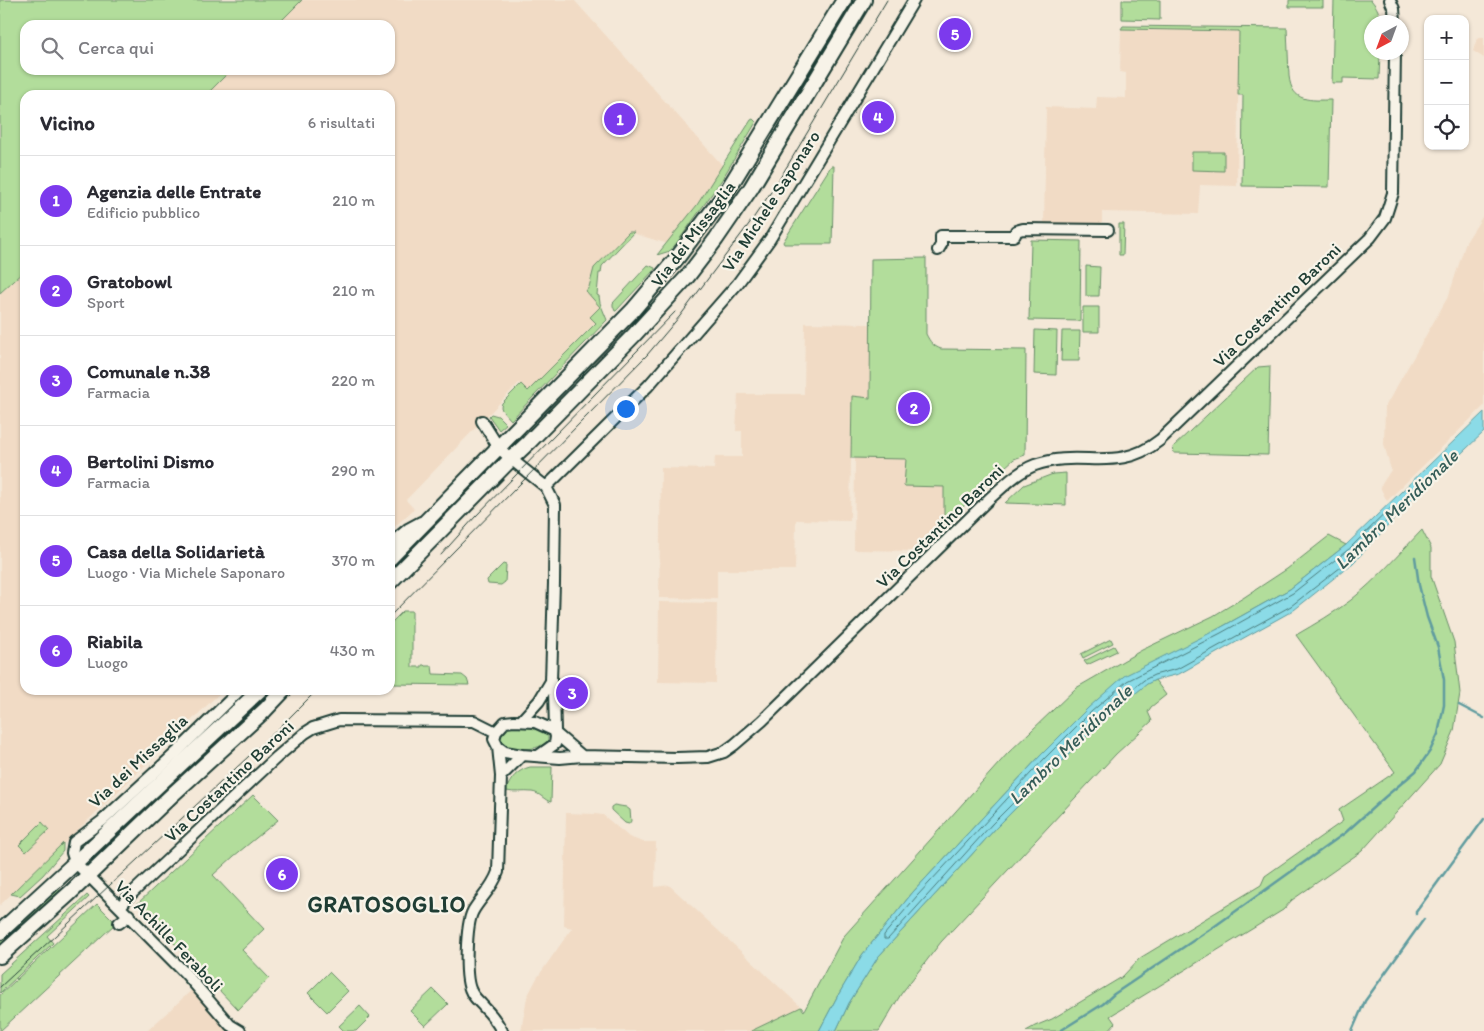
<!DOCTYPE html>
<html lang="it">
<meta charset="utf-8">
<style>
body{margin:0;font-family:Itim,sans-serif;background:#f2f2f3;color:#2b2b33}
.controls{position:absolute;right:15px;top:15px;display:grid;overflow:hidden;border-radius:10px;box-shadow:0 1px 4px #0004}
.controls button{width:45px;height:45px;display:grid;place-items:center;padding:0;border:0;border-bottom:1px solid #e1e1e2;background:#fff;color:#2b2b33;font:25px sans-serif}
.compass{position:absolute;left:1364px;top:15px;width:45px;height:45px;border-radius:50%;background:#fff;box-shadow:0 1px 4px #0004;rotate:221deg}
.you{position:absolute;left:625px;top:408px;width:18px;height:18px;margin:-12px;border:4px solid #fff;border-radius:50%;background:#1a73e8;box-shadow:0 0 0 8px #1a73e833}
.badge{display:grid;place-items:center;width:32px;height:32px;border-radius:50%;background:#7c3aed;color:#fff;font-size:16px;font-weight:700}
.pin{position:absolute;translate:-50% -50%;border:2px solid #fff;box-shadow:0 1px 5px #0006}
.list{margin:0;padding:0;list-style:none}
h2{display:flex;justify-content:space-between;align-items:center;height:65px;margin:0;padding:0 20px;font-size:21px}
h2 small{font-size:16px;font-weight:400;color:#7c7c81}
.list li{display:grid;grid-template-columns:32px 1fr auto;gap:15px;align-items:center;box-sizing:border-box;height:90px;padding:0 20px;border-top:1px solid #e1e1e2}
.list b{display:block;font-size:19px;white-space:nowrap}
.list p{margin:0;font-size:16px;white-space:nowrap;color:#7c7c81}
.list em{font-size:16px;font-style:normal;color:#7c7c81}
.icon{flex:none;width:28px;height:28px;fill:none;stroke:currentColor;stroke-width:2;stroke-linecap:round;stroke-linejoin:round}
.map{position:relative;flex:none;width:1484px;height:1031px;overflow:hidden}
.search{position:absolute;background:#fff;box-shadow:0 1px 4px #0004;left:20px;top:20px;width:375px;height:55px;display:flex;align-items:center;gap:12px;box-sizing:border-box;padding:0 18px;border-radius:15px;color:#7c7c81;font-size:19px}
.panel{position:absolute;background:#fff;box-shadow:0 1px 4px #0004;left:20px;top:90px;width:375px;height:605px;border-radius:15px}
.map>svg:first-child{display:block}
.built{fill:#f1dbc5}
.green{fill:#b2dd9b;stroke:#688d68}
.water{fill:#8bdbe7;stroke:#609c9f}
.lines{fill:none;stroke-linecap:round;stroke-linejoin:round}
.shore{stroke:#4a7c7c;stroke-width:1}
.stream{stroke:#609c9f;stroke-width:2.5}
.minor-casing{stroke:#1f3d34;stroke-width:14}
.secondary-casing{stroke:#1f3d34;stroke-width:18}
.minor{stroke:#f7f3e8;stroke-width:10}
.secondary{stroke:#f7f3e8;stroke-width:14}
.tram{stroke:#1f3d34;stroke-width:1}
.labels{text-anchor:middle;stroke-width:4.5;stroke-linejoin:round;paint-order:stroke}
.street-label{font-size:18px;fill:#1f3d34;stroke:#f7f3e8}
.water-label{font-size:19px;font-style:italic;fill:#355d58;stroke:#f7f3e8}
.district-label{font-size:22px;font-weight:bold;letter-spacing:1px;fill:#1f3d34;stroke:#f7f3e8}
</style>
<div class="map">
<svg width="1484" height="1031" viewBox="0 0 1484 1031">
<rect width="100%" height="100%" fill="#f4e8d8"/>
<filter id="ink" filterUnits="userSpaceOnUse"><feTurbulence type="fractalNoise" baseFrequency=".02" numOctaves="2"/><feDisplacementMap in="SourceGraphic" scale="10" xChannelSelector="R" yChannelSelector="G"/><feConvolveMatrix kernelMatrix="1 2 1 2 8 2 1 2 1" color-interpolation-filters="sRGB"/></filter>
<g filter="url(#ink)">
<!-- built -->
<path class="built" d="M 302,0 L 574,0 L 723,166 L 697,205 L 668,244 L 629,232 L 594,268 L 589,287 L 600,307 L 596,322 L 528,391 L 519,383 L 406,500 L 414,509 L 390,531 L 390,95 L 206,95 L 231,70 L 390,70 L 390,25 L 277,25 Z
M 1121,29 L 1239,31 L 1237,186 L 1200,185 L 1198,214 L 1102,212 L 1102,228 L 1044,227 L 1046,107 L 1096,109 L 1097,97 L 1126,98 L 1126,73 L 1120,72 Z
M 1477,38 L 1484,38 L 1484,58 L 1473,51 Z
M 1484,214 L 1484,406 L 1387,501 L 1380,487 L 1391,470 L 1384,444 L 1385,407 L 1449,295 L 1466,242 Z
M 25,270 L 25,690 L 223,690 L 0,905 L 0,293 Z
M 805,323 L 870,324 L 870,398 L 852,396 L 850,521 L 796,520 L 795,570 L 717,570 L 717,599 L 659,598 L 661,468 L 714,469 L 715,457 L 742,457 L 742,431 L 736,431 L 738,394 L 804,394 Z
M 855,457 L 906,458 L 944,487 L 944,525 L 917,551 L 854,550 Z
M 659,602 L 717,603 L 716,683 L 658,682 Z
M 566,813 L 595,814 L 603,815 L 629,837 L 643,842 L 656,842 L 655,887 L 669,885 L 801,1007 L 751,1031 L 521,1031 L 527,997 L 537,978 L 572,928 L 564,926 Z
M 196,986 L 240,1031 L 147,1031 Z"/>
<!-- green -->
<path class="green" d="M 0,0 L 302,0 L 277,25 L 25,25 L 25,70 L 231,70 L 206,95 L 25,95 L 25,270 L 0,293 Z
M 1122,0 L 1160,0 L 1160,20 L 1122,19 Z
M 1289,0 L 1323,0 L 1323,7 L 1289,7 Z
M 1334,0 L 1371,0 C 1377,7 1380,13 1380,22 L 1372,22 L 1372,52 L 1380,53 L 1379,79 L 1343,78 L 1343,83 L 1332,83 Z
M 1123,26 L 1287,28 L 1289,76 C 1292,103 1310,100 1331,100 L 1329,187 L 1242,186 L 1243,95 L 1238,95 L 1239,31 L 1121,29 Z
M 753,119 L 756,122 L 755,124 L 721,181 L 679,240 L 670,251 L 657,255 L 697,205 L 751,120 Z
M 1192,152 L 1224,152 L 1224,171 L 1192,170 Z
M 831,166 L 834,166 L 832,244 L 784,244 L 783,242 Z
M 1119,224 L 1124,224 L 1123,255 L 1119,255 Z
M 629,232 L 634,232 L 602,266 L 601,273 L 599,273 L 597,295 L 599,296 L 600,303 L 607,320 L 511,420 L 502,410 L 501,407 L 502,403 L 521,384 L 528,391 L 596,323 L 590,317 L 600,307 L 586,291 L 589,287 L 594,268 Z
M 1031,240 L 1081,241 L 1080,321 L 1029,320 Z
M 926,258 L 926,334 C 930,342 933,346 941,349 L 1026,350 L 1025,455 L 1014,459 L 1004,468 L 944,525 L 944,487 L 904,486 L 906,459 L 851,458 L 852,396 L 870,398 L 871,259 Z
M 648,265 L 655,268 L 655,269 L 616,311 L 615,311 L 613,306 L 613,303 Z
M 1086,266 L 1100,267 L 1099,296 L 1086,296 Z
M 1083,307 L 1099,307 L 1099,332 L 1083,332 Z
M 1035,330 L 1057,331 L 1056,375 L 1034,374 Z
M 1062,331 L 1080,331 L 1079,361 L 1061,361 Z
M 1270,366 L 1268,455 L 1174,453 L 1173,447 L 1258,367 Z
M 491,414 L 498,416 L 506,424 L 499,430 L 489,416 Z
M 1066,473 L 1066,505 L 1005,503 L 1024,485 L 1053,474 Z
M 1422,530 L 1431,548 L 1431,576 L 1454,642 L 1460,693 L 1454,731 L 1440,764 L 1362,851 L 1292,900 L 1283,910 L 1110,1016 L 1115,1023 L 1108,1031 L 1026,1031 L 1035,1026 L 1052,1019 L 1122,977 L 1140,958 L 1261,885 L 1265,876 L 1343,821 L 1339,810 L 1395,772 L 1296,635 C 1315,624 1334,613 1351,600 C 1377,579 1399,554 1422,530 Z
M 1329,536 L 1346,545 L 1290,589 L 1218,629 L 1041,755 L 913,892 L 862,955 L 837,997 L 819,1031 L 751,1031 L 801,1007 L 804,1011 L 844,936 L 1008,753 L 1076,688 L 1142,650 L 1213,616 L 1243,598 L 1287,569 Z
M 503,564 L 506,565 L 506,566 L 505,582 L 501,585 L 488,584 L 487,580 Z
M 403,611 L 412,611 L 412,667 L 422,667 L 422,665 L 424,665 L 425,666 L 432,666 L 433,674 L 462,675 L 467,679 L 469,685 L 390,684 L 390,624 Z
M 1111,639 L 1113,643 L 1083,658 L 1081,654 Z
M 1114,646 L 1117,651 L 1087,665 L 1084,661 Z
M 1155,680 L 1166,695 L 1151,707 L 1148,712 L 1152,721 L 1116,754 L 941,942 L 901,994 L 879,1031 L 836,1031 L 849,1003 L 878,957 L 996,828 L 1104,719 L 1146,684 Z
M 532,725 L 548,733 L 548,740 C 538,753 514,749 501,744 L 497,735 C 508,723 516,725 532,725 Z
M 530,767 L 552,767 L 551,802 C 544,800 540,793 532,792 C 524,791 515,793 506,791 C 510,778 518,770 530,767 Z
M 253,795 L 278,820 L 234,856 L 213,875 L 264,929 L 242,950 L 269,978 L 238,1010 L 137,904 Z
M 614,805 L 626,807 L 630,810 L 631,821 L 629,824 L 625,823 L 611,810 L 611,807 Z
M 42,822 L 49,830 L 26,852 L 19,845 Z
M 63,843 L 63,851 L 43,875 L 20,896 L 11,894 Z
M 56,887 L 60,891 L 0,947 L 0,939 Z
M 87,895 L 89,897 L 47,936 L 53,943 L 0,993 L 0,974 Z
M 97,904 L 116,923 L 0,1031 L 0,995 Z
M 329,972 L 348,991 L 327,1012 L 308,993 Z
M 433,989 L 448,1004 L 425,1026 L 410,1011 Z
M 360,1006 L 370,1017 L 356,1031 L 344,1031 L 339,1026 Z"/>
<!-- water -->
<path class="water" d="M 1484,412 L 1484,432 L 1413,499 L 1353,563 L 1294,610 L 1179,674 L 1155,680 L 1147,684 L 1104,719 L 996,828 L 878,957 L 849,1003 L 836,1031 L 819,1031 L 837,997 L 862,955 L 913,892 L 1041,755 L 1088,708 L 1124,676 L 1218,629 L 1290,589 L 1346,545 Z"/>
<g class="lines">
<!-- shore -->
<path class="shore" d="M 1391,508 L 1395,508 L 1395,512 L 1350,560 L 1291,606 L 1177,669 L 1154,675 L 1144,680 L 1101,715 L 992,824 L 888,939 L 884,939 L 884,935 L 917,896 L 1044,759 L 1091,712 L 1127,681 L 1221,633 L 1293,593 L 1349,549 Z"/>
<!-- stream -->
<path class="stream" d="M 1459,705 L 1484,718
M 1416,914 L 1416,912 L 1484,819
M 1060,1031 L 1103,1004 L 1114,994 L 1215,926 L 1345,833 L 1385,797 L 1416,771 L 1430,751 L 1438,734 L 1444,705 L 1444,680 L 1438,647 L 1427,617 L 1419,585 L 1415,557
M 1352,1031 L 1365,1001 L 1424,919"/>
<!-- minor casing -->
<g class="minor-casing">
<path id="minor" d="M 1390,0 L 1394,9 L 1395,22
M 938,250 L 941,245 L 941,236 L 1013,236 L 1015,235 L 1016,231 L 1023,229 L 1108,230
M 482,421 L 499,448 L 511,459 L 546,487 L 555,505 L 554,583 L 551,681 L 554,689 L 555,731
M 546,487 L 648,386 L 738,283 L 770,239 L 914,0
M 390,544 L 408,529 L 421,522
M 521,721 L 539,701 L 551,681
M 555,733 L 582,756
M 498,747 L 505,752 L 522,755
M 501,776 L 522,755 L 560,758 L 582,756 L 677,758 L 708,757 L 724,752 L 734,745 L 762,721 L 989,499 C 1004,486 1017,472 1035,465 C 1081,448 1116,475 1160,440 L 1370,238 L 1385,218 L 1393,193 L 1395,52
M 120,907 L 129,896 L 277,757 L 305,733 L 313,728 L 339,720 L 474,721 L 496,732
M 119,923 L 129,915
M 240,1031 L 230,1025 L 186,974 L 75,862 L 72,853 L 74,842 L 102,821 L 177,752 L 240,690
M 502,1031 C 497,1022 490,1013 483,1006 C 479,1001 473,997 471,991 C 464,978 466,924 473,911 C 481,897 492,889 498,872 L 501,776 L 498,747 L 494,739 L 496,732 L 505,722 L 514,721 L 535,722 L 555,731 L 556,737 L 555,744 L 538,756"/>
</g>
<!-- secondary casing -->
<g class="secondary-casing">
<path id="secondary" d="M 390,558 L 633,310 L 677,258 L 725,194 L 844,0
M 390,582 L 511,459 L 529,442 L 634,335 L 687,277 L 716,239 L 751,188 L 864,0
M 0,932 L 89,850 L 260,690
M 0,956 L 70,893 L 173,794 L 265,710 L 284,690"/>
</g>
<!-- minor -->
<use href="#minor" class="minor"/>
<!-- secondary -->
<use href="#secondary" class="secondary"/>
<!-- tram -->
<path class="tram" d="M 441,555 L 475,517 L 675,312
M 390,616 L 647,355 L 680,316 L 752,220 L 777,183 L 887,0
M 0,987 L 276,731 L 317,690"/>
</g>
</g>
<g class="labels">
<!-- street labels -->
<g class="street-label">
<text transform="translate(771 201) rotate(-57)" y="6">Via Michele Saponaro</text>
<text transform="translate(693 234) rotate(-53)" y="6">Via dei Missaglia</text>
<text transform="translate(1277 305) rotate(-44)" y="6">Via Costantino Baroni</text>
<text transform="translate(940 526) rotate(-44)" y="6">Via Costantino Baroni</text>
<text transform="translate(138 761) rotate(-43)" y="6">Via dei Missaglia</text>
<text transform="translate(229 781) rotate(-43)" y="6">Via Costantino Baroni</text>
<text transform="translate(169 936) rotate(46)" y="6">Via Achille Feraboli</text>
</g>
<!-- water labels -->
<g class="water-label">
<text transform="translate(1396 509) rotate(-44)" y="7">Lambro Meridionale</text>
<text transform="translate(1070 744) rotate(-44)" y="7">Lambro Meridionale</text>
</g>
<!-- district labels -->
<g class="district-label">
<text x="387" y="912">GRATOSOGLIO</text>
</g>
</g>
</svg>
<div class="controls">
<button>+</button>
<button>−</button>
<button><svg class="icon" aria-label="locate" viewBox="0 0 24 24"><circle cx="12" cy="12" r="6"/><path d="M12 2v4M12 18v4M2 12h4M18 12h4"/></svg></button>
</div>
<svg class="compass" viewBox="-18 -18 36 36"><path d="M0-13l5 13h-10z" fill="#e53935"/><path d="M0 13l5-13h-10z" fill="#7c7c81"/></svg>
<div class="you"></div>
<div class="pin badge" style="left:620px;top:119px">1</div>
<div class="pin badge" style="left:914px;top:408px">2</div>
<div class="pin badge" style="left:572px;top:693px">3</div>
<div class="pin badge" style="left:878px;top:117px">4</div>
<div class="pin badge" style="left:955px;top:34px">5</div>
<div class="pin badge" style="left:282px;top:874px">6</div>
<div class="search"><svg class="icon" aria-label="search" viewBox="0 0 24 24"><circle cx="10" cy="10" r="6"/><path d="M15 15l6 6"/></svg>Cerca qui</div>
<section class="panel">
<h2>Vicino<small>6 risultati</small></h2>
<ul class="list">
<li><span class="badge">1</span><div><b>Agenzia delle Entrate</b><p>Edificio pubblico</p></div><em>210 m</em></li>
<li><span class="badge">2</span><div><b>Gratobowl</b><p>Sport</p></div><em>210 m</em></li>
<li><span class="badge">3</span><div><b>Comunale n.38</b><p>Farmacia</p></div><em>220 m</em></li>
<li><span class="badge">4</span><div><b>Bertolini Dismo</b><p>Farmacia</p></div><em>290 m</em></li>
<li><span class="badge">5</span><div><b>Casa della Solidarietà</b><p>Luogo · Via Michele Saponaro</p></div><em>370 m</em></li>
<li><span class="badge">6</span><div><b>Riabila</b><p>Luogo</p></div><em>430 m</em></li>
</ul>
</section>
</div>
